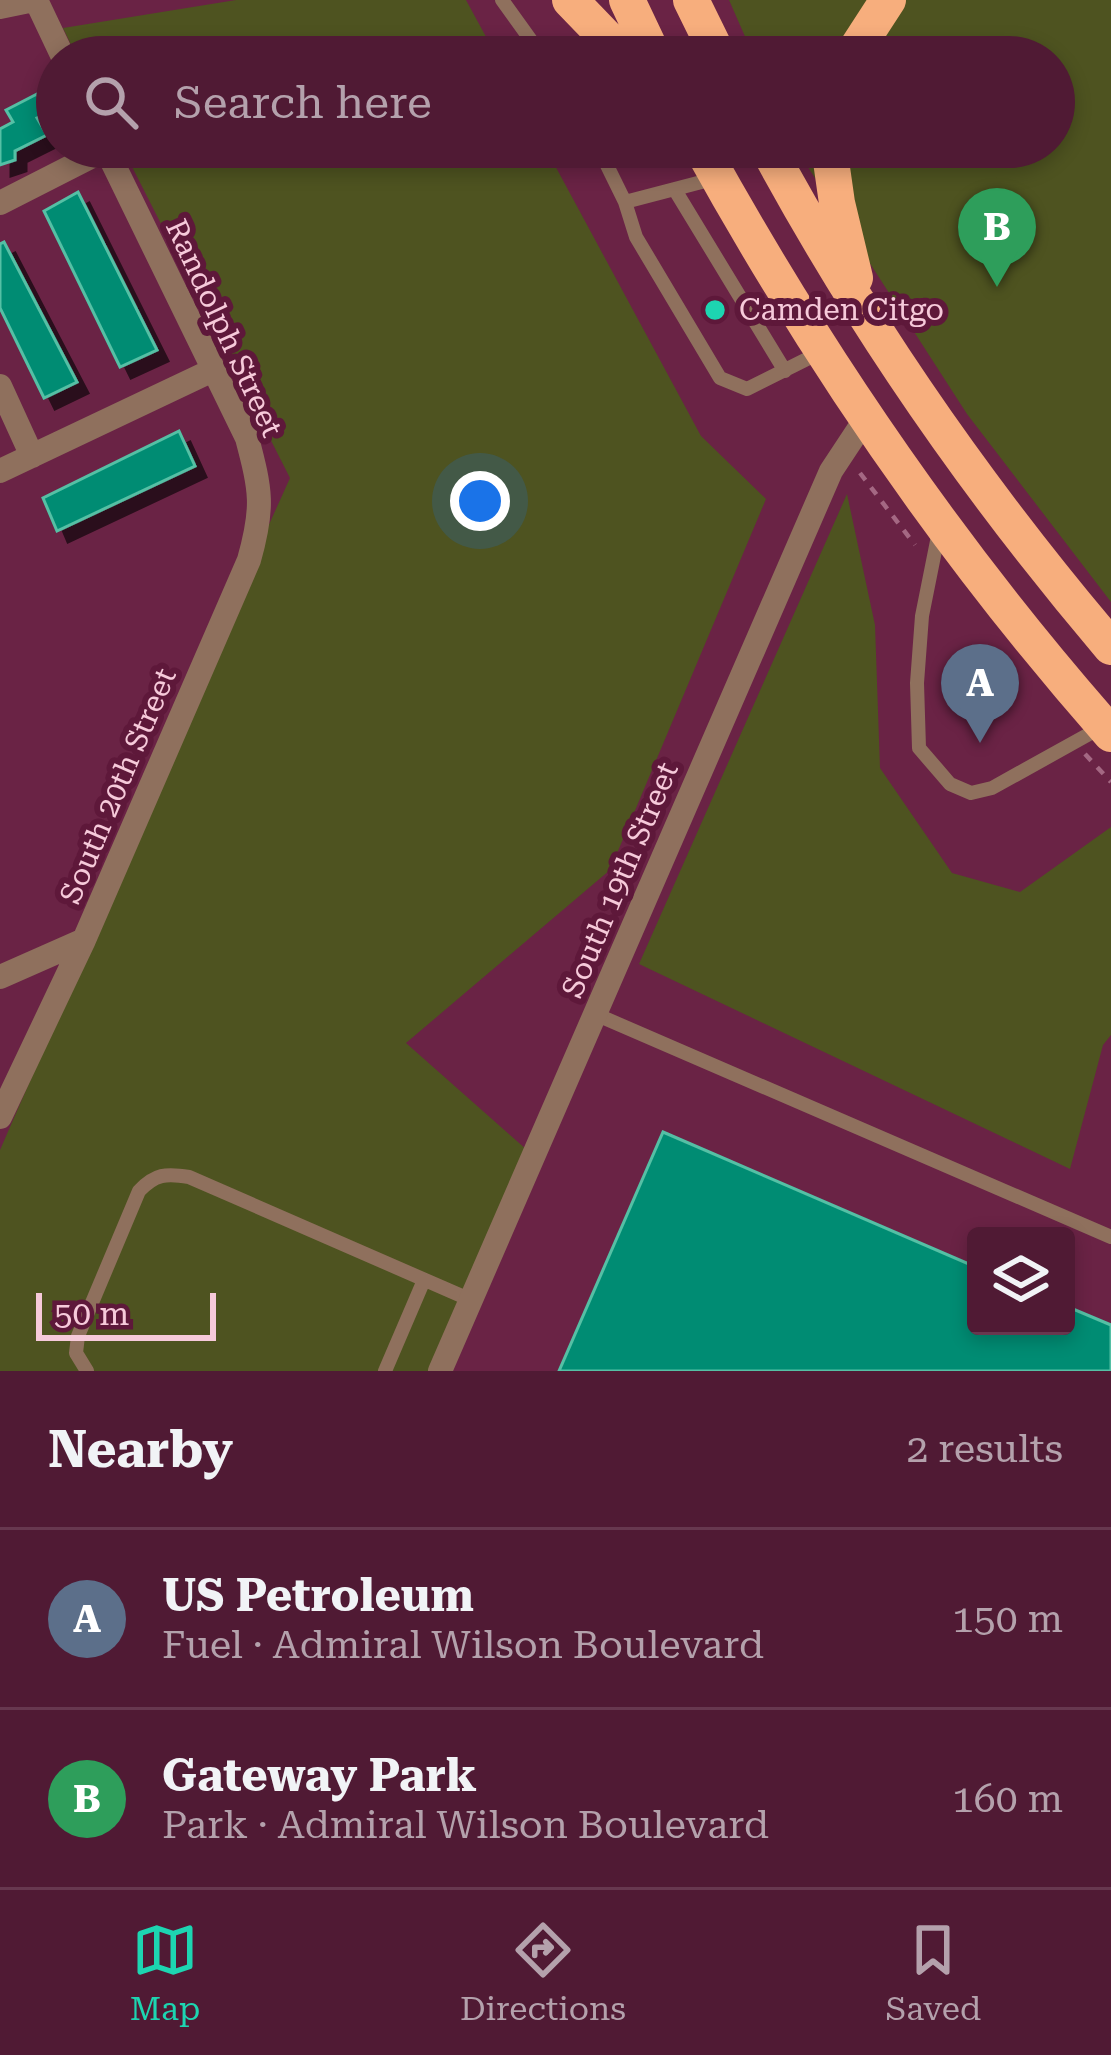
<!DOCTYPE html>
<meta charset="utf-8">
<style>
body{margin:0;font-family:"Roboto Serif",serif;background:#56233c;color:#f1f3f6}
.controls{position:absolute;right:36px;bottom:36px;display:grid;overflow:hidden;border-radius:12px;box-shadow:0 6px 18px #0003}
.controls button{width:108px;height:108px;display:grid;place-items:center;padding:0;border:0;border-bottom:3px solid #67384f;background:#501a34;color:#f1f3f6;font:60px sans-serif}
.scale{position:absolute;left:36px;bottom:30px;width:180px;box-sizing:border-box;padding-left:12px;border:6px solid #f6cada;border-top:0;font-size:33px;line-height:42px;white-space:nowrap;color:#f6cada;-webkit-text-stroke:9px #5e183a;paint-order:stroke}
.you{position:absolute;left:480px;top:501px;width:42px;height:42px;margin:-30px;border:9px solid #fff;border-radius:50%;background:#1a73e8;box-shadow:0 0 0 18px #1a73e833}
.badge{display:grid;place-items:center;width:78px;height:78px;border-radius:50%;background:#1dd5b1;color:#fff;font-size:39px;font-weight:700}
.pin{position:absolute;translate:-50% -99px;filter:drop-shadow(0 3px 6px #0008)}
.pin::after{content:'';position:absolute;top:63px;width:42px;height:36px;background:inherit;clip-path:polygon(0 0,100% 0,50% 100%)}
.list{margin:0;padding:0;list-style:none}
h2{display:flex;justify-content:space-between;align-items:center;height:156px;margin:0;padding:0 48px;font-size:51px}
h2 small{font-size:39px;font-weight:400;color:#b4a1ac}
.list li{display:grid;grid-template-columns:78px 1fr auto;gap:36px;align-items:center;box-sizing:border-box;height:180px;padding:0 48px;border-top:3px solid #67384f}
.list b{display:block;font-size:45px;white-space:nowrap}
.list p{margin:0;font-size:39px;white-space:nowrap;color:#b4a1ac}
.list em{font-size:39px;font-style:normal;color:#b4a1ac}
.icon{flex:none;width:66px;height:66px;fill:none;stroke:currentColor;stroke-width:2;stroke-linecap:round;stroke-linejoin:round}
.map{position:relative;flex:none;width:1111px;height:1371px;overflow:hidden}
.search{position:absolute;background:#501a34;box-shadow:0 6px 18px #0003;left:36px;right:36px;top:36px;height:132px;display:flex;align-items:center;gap:30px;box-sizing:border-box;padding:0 42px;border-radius:66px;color:#b4a1ac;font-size:45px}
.sheet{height:516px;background:#501a34}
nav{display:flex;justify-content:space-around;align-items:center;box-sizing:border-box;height:168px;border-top:3px solid #67384f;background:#501a34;font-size:33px;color:#b4a1ac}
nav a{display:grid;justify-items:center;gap:6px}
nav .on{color:#1dd5b1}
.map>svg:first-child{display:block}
.green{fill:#4e5320}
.building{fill:#048c73;stroke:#54c0a5;stroke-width:3;filter:url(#shadow)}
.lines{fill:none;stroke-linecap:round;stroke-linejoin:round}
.path{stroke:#a46883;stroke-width:4.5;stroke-dasharray:9 9;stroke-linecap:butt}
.lane{stroke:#8f705d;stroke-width:14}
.street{stroke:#8f705d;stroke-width:24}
.highway{stroke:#f7ae7d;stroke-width:36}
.poi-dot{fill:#1dd5b1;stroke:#5e183a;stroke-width:4.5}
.labels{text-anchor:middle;stroke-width:12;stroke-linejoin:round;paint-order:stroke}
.poi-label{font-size:30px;fill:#f6cada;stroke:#5e183a;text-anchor:start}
.street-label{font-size:30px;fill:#f6cada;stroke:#5e183a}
</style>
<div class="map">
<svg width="1111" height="1371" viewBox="0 0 1111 1371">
<defs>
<filter id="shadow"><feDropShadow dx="11" dy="11" stdDeviation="0" flood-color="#0009"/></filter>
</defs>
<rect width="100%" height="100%" fill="#6a2345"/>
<!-- green -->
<path class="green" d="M 236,0 L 466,0 L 497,57 L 77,57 L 63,28 Z
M 729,0 L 1111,0 L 1111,602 L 967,414 L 795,147 L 1054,147 L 1054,57 L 754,57 Z
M 122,147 L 545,147 L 701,436 L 766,499 L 610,870 L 406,1043 L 535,1157 L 442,1371 L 0,1371 L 0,1150 L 70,989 L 92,917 L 290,478 Z
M 847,494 L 875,625 L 880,768 L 952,873 L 1020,892 L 1111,827 L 1111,1035 L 1103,1045 L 1070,1169 L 639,964 Z"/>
<!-- building -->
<path class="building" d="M 37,94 L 46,114 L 37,118 L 47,135 L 15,151 L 15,160 L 0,165 L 0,129 L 13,122 L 6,110 Z
M 78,192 L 157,350 L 120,367 L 44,211 Z
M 4,242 L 77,382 L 44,398 L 0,308 L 0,244 Z
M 179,431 L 195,466 L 57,531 L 43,498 Z
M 663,1132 L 976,1267 L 976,1326 L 1066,1326 L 1066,1306 L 1111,1325 L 1111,1371 L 559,1371 Z"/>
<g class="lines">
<!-- path -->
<path class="path" d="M 860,473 L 915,545
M 1085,754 L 1111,782"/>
<!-- lane -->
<path class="lane" d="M 502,0 L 543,57
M 598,147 L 625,202 L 713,179
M 675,190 L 785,371
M 625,202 L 636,237 L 720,378 L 747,389 L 821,352
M 939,531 L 922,616 L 917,683 L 919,748 L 950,784 L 971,793 L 992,788 L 1100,728
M 595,1014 L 1111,1237
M 87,1371 L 76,1353 L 78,1336 L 139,1191 C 155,1174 166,1173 189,1177 L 471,1300
M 385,1371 L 424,1280"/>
<!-- street -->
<path class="street" d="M 36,0 L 63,57
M 0,7 L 34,0
M 0,203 L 106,149
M 0,386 L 32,456
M 0,471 L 213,370
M 0,977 L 84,940
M 0,1117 L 84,940 L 249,560 C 264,507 261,491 247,438 L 105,147
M 440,1371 L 831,471 L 866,418"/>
<!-- highway -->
<path class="highway" d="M 570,0 L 625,57
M 627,0 L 654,57
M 691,0 L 719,57
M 851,57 L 888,0
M 701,147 C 817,357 952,554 1111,734
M 767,147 C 863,325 980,493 1111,647
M 829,147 L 837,203 L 855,278"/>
</g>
<!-- markers -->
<circle class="poi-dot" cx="715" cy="310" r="12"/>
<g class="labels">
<!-- poi labels -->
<g class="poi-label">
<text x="739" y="320">Camden Citgo</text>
</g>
<!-- street labels -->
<g class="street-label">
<text transform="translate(224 328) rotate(65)" y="10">Randolph Street</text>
<text transform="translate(118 786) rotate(-67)" y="10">South 20th Street</text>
<text transform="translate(620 880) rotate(-67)" y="10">South 19th Street</text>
</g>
</g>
</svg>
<div class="controls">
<button><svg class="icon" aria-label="layers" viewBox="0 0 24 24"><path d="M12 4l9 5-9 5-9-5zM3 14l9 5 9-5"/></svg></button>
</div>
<div class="scale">50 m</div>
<div class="you"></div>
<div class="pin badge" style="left:980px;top:743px;background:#5c6f8a">A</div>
<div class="pin badge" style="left:997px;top:287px;background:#2e9e5b">B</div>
<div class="search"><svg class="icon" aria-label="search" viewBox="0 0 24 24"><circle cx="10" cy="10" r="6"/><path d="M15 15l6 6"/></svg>Search here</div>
</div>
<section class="sheet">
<h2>Nearby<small>2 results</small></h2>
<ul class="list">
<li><span class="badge" style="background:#5c6f8a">A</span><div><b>US Petroleum</b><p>Fuel · Admiral Wilson Boulevard</p></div><em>150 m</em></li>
<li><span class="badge" style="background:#2e9e5b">B</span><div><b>Gateway Park</b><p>Park · Admiral Wilson Boulevard</p></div><em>160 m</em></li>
</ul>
</section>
<nav>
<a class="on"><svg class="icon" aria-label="map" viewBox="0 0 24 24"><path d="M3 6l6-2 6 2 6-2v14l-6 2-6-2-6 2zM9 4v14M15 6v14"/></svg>Map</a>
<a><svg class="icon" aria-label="directions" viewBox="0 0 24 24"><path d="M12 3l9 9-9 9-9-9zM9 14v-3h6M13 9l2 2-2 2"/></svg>Directions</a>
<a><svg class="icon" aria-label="saved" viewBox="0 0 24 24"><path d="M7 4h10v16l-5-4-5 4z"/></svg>Saved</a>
</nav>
